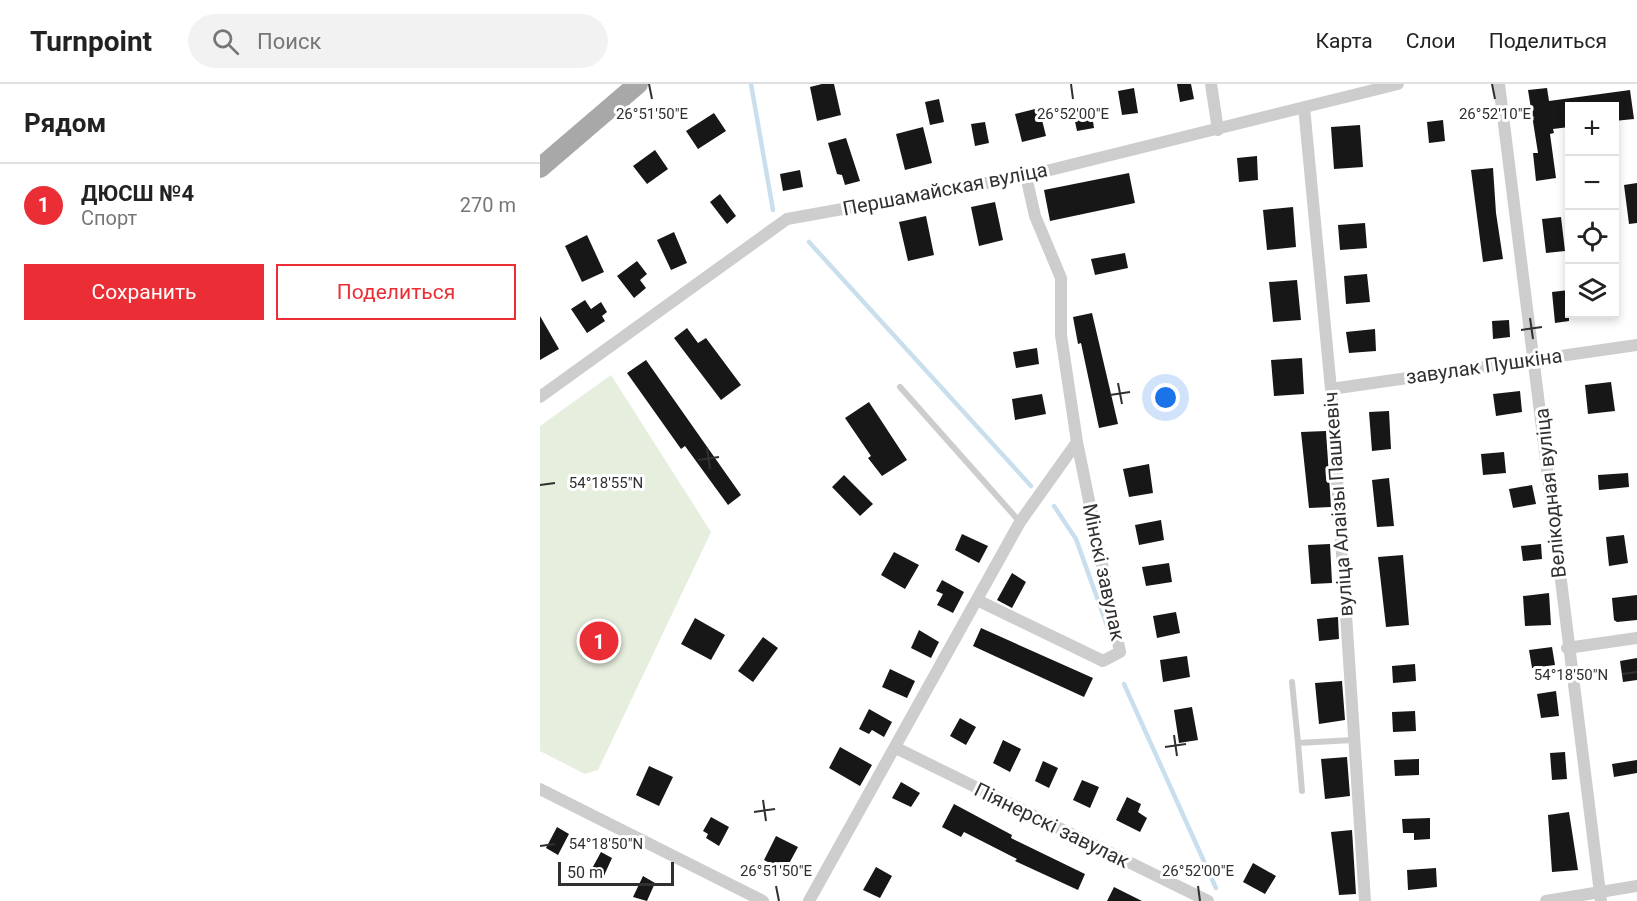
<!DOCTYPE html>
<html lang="ru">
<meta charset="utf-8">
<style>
body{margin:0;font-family:Roboto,sans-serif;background:#f2f2f2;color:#222}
.controls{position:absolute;right:18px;top:18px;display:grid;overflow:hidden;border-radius:0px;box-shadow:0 3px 9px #0003}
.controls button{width:54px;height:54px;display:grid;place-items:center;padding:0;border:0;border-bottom:2px solid #e0e0e0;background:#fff;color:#222;font:30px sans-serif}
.scale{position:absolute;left:18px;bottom:15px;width:116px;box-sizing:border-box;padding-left:6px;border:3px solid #303030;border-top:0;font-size:16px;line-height:21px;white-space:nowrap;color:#303030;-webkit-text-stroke:4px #fff;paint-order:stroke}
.you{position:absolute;left:626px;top:314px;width:21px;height:21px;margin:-15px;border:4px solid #fff;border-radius:50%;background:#1a73e8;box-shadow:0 0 0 9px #1a73e833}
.badge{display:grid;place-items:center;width:39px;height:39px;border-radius:50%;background:#eb2e36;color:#fff;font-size:20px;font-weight:700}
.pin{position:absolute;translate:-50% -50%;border:3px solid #fff;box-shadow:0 2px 6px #0006}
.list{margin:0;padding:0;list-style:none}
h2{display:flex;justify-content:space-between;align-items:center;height:78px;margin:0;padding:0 24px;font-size:26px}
h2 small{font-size:20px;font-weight:400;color:#767676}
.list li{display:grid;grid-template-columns:39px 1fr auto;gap:18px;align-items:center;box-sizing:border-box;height:84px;padding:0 24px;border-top:2px solid #e0e0e0}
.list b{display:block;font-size:22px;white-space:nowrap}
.list p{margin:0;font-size:20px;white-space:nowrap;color:#767676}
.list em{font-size:20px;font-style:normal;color:#767676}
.actions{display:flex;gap:12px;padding:18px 24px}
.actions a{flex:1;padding:14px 0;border:2px solid #eb2e36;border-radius:0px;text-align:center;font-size:21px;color:#eb2e36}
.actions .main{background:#eb2e36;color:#fff}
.icon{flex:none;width:33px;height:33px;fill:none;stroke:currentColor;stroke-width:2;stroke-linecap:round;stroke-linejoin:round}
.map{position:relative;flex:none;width:1097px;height:817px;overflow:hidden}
header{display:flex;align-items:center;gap:36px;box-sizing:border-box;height:84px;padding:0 30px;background:#fff;border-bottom:2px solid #e0e0e0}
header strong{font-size:28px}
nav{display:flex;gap:33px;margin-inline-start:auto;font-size:21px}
.search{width:420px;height:54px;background:#f2f2f2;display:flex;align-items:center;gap:15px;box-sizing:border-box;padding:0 21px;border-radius:33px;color:#767676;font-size:22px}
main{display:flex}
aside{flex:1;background:#fff}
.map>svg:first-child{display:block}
.green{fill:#e6eede}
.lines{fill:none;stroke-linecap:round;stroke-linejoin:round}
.stream{stroke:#cadfee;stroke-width:4.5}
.building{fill:#171717}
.service{stroke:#cdcdcd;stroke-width:6}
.minor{stroke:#cdcdcd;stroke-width:12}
.primary{stroke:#a8a8a8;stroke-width:20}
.ticks{fill:none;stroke:#303030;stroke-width:2}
.labels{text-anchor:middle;stroke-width:6;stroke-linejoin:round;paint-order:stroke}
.street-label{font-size:20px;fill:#303030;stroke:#fff}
.ticks-label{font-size:15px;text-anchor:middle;fill:#303030;stroke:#fff;stroke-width:6;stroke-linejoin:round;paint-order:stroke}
</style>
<header>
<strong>Turnpoint</strong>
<div class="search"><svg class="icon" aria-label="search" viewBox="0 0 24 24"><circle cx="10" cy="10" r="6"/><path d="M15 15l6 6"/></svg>Поиск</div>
<nav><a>Карта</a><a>Слои</a><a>Поделиться</a></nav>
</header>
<main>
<aside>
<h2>Рядом<small></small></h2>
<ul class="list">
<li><span class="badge">1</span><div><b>ДЮСШ №4</b><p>Спорт</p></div><em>270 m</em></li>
</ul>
<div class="actions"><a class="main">Сохранить</a><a>Поделиться</a></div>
</aside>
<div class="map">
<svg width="1097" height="817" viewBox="0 0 1097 817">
<rect width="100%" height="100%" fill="#fff"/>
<!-- green -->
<path class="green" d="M 71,291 L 171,448 L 58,686 L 45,690 L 0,667 L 0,342 Z"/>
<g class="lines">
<!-- stream -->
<path class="stream" d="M 211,0 L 233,126
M 269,158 L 491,402
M 514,422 L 536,455 L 568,544
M 584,600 L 676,804"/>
</g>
<!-- building -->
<path class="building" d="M 282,0 L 294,0 L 301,31 L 277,37 L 270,3 Z
M 637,0 L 651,0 L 654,15 L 640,18 Z
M 594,4 L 598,29 L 582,31 L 578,7 Z
M 1007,4 L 1009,17 L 1090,6 L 1094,35 L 1074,37 L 1074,22 L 1029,22 L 1029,43 L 1013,45 L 1014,49 L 1010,50 L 1016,94 L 996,97 L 993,69 L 998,69 L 988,6 Z
M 399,15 L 404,38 L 390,41 L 385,18 Z
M 499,24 L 506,52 L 482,58 L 475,30 Z
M 551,25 L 554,44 L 537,47 L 533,28 Z
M 174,29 L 186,47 L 158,65 L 146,47 Z
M 903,36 L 905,57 L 889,59 L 887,38 Z
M 445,38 L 449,59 L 435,62 L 431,40 Z
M 820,41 L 823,83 L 794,85 L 791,43 Z
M 383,43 L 392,79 L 365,86 L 356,50 Z
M 306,54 L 320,97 L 305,101 L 302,91 L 297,90 L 288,59 Z
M 115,66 L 128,85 L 107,100 L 93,82 Z
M 717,72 L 718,96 L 699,98 L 697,74 Z
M 953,84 L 956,129 L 963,175 L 943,178 L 931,86 Z
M 260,86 L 263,103 L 243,107 L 240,90 Z
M 589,89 L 595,119 L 510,137 L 504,106 Z
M 1097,99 L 1097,139 L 1089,140 L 1084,101 Z
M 180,110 L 196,132 L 187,140 L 170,118 Z
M 455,118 L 463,156 L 439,162 L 431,123 Z
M 753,123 L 756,163 L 727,166 L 723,126 Z
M 386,132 L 394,171 L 368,177 L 359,138 Z
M 1021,133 L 1025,167 L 1006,169 L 1002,135 Z
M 825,139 L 827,164 L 800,166 L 798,141 Z
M 134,148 L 147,179 L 131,186 L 117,156 Z
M 47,151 L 64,188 L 42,198 L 25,162 Z
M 585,169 L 588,184 L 555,191 L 551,175 Z
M 97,177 L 107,190 L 100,196 L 106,204 L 94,214 L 77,192 Z
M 827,190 L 830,218 L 806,220 L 804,192 Z
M 757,196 L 761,236 L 733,238 L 729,198 Z
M 1029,206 L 1029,237 L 1015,239 L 1012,208 Z
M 45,216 L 51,225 L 61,218 L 67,228 L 62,232 L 65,237 L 47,249 L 31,225 Z
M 552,229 L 578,340 L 559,344 L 541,259 L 538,260 L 533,233 Z
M 0,232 L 19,265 L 0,276 Z
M 969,236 L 970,253 L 953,255 L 952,237 Z
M 147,244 L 158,259 L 166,254 L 201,301 L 181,316 L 134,254 Z
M 835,245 L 836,267 L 809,269 L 806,248 Z
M 497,264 L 499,280 L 476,284 L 473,268 Z
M 762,274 L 764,310 L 734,312 L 731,276 Z
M 106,276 L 201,411 L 188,421 L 145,362 L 141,365 L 87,289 Z
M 1071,298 L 1075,327 L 1048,330 L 1045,301 Z
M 980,307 L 982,328 L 956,332 L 953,310 Z
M 502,310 L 506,330 L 475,336 L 472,315 Z
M 329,318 L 367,376 L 342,392 L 328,374 L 331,372 L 305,334 Z
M 849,327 L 851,365 L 832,367 L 829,328 Z
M 786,347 L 791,423 L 769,424 L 761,348 Z
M 964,368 L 966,389 L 943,391 L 941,370 Z
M 609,380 L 613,409 L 589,413 L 583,385 Z
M 1088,389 L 1089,403 L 1059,406 L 1058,391 Z
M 304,391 L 333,420 L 320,432 L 292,403 Z
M 849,394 L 854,442 L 837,443 L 832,396 Z
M 992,401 L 996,420 L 973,424 L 969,405 Z
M 621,436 L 624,456 L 599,461 L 595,441 Z
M 422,450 L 448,462 L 439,479 L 415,466 Z
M 1084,451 L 1088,479 L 1069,482 L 1066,453 Z
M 790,460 L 792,499 L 771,500 L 768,461 Z
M 1001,460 L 1002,475 L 983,477 L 981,462 Z
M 354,468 L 379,481 L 365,505 L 341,491 Z
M 863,471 L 869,541 L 846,543 L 838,473 Z
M 629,479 L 632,498 L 606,502 L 602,483 Z
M 472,489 L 486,498 L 472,524 L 457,516 Z
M 402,496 L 424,508 L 413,529 L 397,521 L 403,510 L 396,507 Z
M 1009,509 L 1011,541 L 985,542 L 983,512 Z
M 1097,511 L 1097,536 L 1077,538 L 1074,536 L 1072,514 Z
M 636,528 L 640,549 L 617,554 L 613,532 Z
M 798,533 L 799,555 L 779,557 L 777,535 Z
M 155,534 L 185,551 L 171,576 L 141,560 Z
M 441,544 L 553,594 L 544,613 L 433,562 Z
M 379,546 L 399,558 L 391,574 L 371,564 Z
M 223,553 L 238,564 L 213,598 L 198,587 Z
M 1012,563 L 1015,581 L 992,584 L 989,566 Z
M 647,572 L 650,593 L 623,598 L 620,576 Z
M 1097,574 L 1097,596 L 1083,598 L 1080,577 Z
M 875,580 L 876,597 L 853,599 L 852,582 Z
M 350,585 L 375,597 L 367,614 L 342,603 Z
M 802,597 L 805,636 L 779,640 L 775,599 Z
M 1016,607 L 1019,632 L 1001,634 L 997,610 Z
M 652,623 L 658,656 L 639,659 L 634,626 Z
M 329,625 L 352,638 L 344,653 L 332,646 L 329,650 L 319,645 Z
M 875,627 L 876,647 L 853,648 L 852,628 Z
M 420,634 L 436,643 L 426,661 L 410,652 Z
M 463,656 L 481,665 L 470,688 L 453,679 Z
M 300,663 L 332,681 L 320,702 L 289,684 Z
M 1025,668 L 1027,695 L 1012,696 L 1010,669 Z
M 807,673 L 810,712 L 785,715 L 781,675 Z
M 879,675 L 879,691 L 855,692 L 854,676 Z
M 1097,676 L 1097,689 L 1074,693 L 1072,680 Z
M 503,677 L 518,684 L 509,704 L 495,697 Z
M 109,682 L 133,693 L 119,722 L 96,711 Z
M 542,696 L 559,703 L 550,724 L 533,716 Z
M 361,698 L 380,709 L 371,723 L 352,714 Z
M 587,713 L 601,720 L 598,728 L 607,734 L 600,748 L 576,736 Z
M 414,720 L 472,751 L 471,754 L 545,790 L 538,806 L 475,777 L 477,775 L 424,748 L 421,753 L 402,743 Z
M 1029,728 L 1038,786 L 1012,788 L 1008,731 Z
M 171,733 L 189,743 L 179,762 L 166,754 L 168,750 L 163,747 Z
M 890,734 L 890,755 L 874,756 L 874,749 L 863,749 L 862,735 Z
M 17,743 L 29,750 L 18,771 L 6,764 Z
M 812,746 L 816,810 L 799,811 L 791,748 Z
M 236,752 L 258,763 L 245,787 L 224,776 Z
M 61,768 L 72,774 L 62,796 L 49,790 Z
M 713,779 L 736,792 L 725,810 L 703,798 Z
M 336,783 L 352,792 L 340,814 L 323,806 Z
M 896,784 L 897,803 L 868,806 L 867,786 Z
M 103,792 L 115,799 L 107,817 L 93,813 Z
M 574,803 L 602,817 L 567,817 Z"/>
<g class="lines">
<!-- service -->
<path class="service" d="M 360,303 L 480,438
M 752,598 L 758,659
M 762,707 L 758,659 L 813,656"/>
<!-- minor -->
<path class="minor" d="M 671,0 L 678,46
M 959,0 L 1061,817
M 764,23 L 791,305 L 825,817
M 791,305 L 1097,261
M 0,313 L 247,135 L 486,92 L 858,0
M 437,516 L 563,577 L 580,568 L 537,358
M 1027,564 L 1097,554
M 356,664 L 668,817
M 0,705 L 223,817
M 269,817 L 480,438 L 537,358 L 521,251 L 521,194 L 495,132 L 486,92
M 1006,817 L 1097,802"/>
<!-- primary -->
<path class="primary" d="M 0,84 L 98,0"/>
</g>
<!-- ticks -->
<path class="ticks" d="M 109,0 L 112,15M 531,0 L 533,15M 952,0 L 955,15M 990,234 L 993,255M 981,246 L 1002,243M 578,299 L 582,320M 570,311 L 590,308M 167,364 L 170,385M 158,376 L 179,373M 0,401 L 15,399M 1082,590 L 1097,588M 634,651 L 637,672M 625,663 L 646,660M 223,716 L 226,737M 214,728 L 235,725M 0,762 L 15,760M 236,802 L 239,817M 658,802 L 660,817"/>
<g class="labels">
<!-- street labels -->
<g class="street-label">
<text transform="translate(405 105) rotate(-11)" y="7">Першамайская вуліца</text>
<text transform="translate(944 282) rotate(-8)" y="7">завулак Пушкіна</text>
<text transform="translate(1010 409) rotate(-96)" y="7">Велікодная вуліца</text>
<text transform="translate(798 420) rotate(-94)" y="7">вуліца Алаізы Пашкевіч</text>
<text transform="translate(564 488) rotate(78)" y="7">Мінскі завулак</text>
<text transform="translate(512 741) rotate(26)" y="7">Піянерскі завулак</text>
</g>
</g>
<g class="ticks-label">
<text x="112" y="35">26°51'50"E</text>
<text x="533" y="35">26°52'00"E</text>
<text x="955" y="35">26°52'10"E</text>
<text x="66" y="404">54°18'55"N</text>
<text x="1031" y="596">54°18'50"N</text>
<text x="66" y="765">54°18'50"N</text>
<text x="236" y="792">26°51'50"E</text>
<text x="658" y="792">26°52'00"E</text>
</g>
</svg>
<div class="controls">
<button>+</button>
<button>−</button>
<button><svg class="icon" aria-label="locate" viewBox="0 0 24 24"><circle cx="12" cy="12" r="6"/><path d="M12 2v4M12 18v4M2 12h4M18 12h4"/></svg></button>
<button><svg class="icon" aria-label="layers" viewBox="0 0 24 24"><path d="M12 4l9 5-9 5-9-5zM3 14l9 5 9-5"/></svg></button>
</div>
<div class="scale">50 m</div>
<div class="you"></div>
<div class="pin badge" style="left:59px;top:557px">1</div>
</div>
</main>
